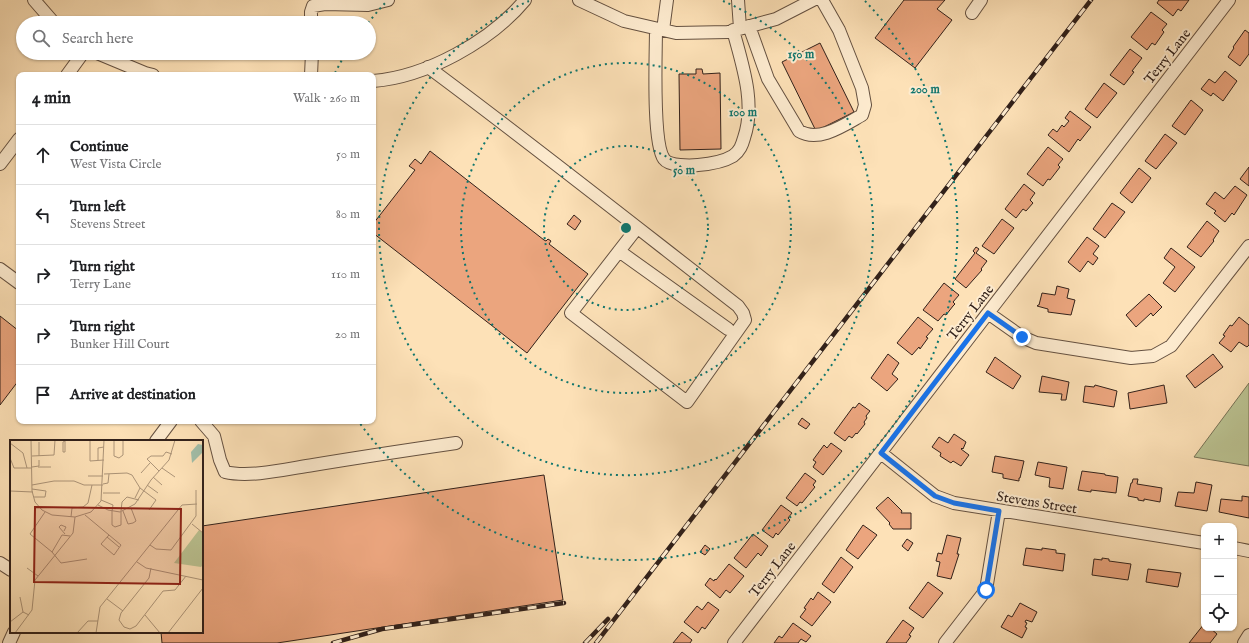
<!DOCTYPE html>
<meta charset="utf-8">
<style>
body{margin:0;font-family:"IM FELL English",serif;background:#f6f6f6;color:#202124}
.controls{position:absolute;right:12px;bottom:12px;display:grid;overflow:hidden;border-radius:8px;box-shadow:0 1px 3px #0004}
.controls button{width:36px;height:36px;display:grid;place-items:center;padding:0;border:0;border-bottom:1px solid #e0e0e0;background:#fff;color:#202124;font:20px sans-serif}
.stop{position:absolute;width:12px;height:12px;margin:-9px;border:3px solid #1a73e8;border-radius:50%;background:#fff}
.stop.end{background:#1a73e8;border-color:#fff;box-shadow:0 1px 4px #0008}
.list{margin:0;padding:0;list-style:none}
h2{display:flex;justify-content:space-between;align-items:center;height:52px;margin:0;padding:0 16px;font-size:17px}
h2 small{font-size:13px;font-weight:400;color:#757577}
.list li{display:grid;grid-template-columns:26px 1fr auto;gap:12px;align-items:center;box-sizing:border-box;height:60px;padding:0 16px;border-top:1px solid #e0e0e0}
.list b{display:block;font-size:15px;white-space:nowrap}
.list p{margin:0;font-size:13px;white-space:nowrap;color:#757577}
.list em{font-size:13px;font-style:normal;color:#757577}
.icon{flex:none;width:22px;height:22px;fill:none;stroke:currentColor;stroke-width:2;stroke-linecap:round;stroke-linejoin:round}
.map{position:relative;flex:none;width:1249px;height:643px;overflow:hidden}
.search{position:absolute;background:#fff;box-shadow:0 1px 3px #0004;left:16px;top:16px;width:360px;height:44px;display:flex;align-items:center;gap:10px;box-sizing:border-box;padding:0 14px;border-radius:22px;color:#757577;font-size:15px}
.panel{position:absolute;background:#fff;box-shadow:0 1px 3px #0004;left:16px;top:72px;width:360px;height:352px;border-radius:8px}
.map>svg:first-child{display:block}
.green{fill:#bbc392;stroke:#767256}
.building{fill:#eba57e;stroke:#32211a}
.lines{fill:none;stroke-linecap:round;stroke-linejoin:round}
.minor-casing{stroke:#655141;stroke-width:14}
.minor{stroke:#feecd0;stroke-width:12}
.rail-casing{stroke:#32211a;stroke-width:4.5}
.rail{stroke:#feecd0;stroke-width:3;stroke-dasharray:9;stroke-linecap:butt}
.route{stroke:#1a73e8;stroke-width:5}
.ring{fill:none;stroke:#0f766e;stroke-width:2;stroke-dasharray:2 4}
.labels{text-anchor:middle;stroke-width:4;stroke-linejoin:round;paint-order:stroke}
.street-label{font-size:14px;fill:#32211a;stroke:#feecd0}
.inset-road{fill:none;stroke:#ac9478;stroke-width:1}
.view{fill:#8f2418;fill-opacity:0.15;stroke:#8f2418;stroke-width:2}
.inset-edge{fill:none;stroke:#32211a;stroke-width:2}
.centre{fill:#0f766e;stroke:#feecd0;stroke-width:2}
.ring-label{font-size:12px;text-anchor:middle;font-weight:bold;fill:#0f766e;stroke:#feecd0;stroke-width:4;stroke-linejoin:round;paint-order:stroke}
</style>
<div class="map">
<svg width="1249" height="643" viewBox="0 0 1249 643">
<rect width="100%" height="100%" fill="#fde1b7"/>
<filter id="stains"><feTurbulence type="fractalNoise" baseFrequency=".005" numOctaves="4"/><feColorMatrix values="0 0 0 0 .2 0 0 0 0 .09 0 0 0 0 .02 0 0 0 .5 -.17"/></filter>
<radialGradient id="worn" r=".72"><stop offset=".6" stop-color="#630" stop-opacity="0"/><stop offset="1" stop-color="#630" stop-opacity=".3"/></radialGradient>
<!-- green -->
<path class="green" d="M 1249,383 L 1249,466 L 1194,457 Z"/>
<!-- building -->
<path class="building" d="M 904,0 L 945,0 L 937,9 L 952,20 L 915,68 L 875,38 Z
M 1159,0 L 1189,0 L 1181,11 L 1178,9 L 1173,16 L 1157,3 Z
M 1151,12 L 1167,24 L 1162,30 L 1164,32 L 1155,45 L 1152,43 L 1147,50 L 1131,37 Z
M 1245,30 L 1249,33 L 1249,54 L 1240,66 L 1228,57 L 1234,48 L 1233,47 Z
M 820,43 L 854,112 L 816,131 L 782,62 Z
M 1130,49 L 1142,58 L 1132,71 L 1134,72 L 1124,85 L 1110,75 Z
M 696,69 L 702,69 L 703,74 L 720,73 L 721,149 L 680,150 L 679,74 L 696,74 Z
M 1225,71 L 1237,81 L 1223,101 L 1213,93 L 1211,96 L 1201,89 L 1209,79 L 1215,83 Z
M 1104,83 L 1117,93 L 1097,118 L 1085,109 Z
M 1191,100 L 1203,110 L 1185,135 L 1172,126 Z
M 1070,111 L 1091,127 L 1080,141 L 1078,139 L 1069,152 L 1048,135 L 1053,129 L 1057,132 L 1062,125 L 1064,127 L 1069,121 L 1065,118 Z
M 1165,134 L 1177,143 L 1156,169 L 1145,161 Z
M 1048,147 L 1063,159 L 1058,165 L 1060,167 L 1050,180 L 1048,179 L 1043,186 L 1027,174 Z
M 430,151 L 544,240 L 546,241 L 548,239 L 551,241 L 549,244 L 588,274 L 527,353 L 373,233 L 373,224 L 415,170 L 409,166 L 415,159 L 421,164 Z
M 1249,167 L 1249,186 L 1240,179 Z
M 1139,168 L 1151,178 L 1132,203 L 1120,193 Z
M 1024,184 L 1035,193 L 1030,200 L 1033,203 L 1026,211 L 1023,209 L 1016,218 L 1005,209 Z
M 1235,186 L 1247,195 L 1234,215 L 1232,213 L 1225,222 L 1214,213 L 1216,211 L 1206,204 L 1215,192 L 1224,199 Z
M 1112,203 L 1125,212 L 1105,238 L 1093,229 Z
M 574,215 L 581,221 L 575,230 L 567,224 Z
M 1002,219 L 1014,228 L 994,254 L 982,246 Z
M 1207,221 L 1219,231 L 1213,240 L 1214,241 L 1201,257 L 1187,247 Z
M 1087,237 L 1099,246 L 1093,254 L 1098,258 L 1093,265 L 1088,261 L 1080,272 L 1068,262 Z
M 976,247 L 979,249 L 976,253 L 987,261 L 981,269 L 982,270 L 966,288 L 955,279 L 975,253 L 973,251 Z
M 1171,248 L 1195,267 L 1175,292 L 1163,283 L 1175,267 L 1164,258 Z
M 944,283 L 959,295 L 953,302 L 955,304 L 953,306 L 946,315 L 944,314 L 938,321 L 923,310 Z
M 1057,286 L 1069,289 L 1067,298 L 1075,300 L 1071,315 L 1048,312 L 1048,309 L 1037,306 L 1038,305 L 1039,305 L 1042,293 L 1055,295 Z
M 1149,294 L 1162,307 L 1153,316 L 1151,313 L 1136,327 L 1126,315 Z
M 0,316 L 19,331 L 19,380 L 0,405 Z
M 918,317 L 933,329 L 926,337 L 928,338 L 920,349 L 919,347 L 912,355 L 897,343 Z
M 1239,317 L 1249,325 L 1249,345 L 1247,347 L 1239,342 L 1231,352 L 1219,343 L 1225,336 L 1223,335 L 1230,325 L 1232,326 Z
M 888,354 L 899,363 L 892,374 L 898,379 L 887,391 L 871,378 Z
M 1213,354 L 1223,367 L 1195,388 L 1186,376 Z
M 995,357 L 1021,376 L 1013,389 L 986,372 Z
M 1042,376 L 1069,382 L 1066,400 L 1061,400 L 1062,394 L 1039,392 Z
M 1095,385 L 1117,391 L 1114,407 L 1083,402 L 1085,386 L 1094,387 Z
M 1164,385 L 1167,403 L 1130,409 L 1128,393 Z
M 859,403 L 870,411 L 866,416 L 867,418 L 864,422 L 865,424 L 857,434 L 856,433 L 852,438 L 849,436 L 845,441 L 834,433 L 853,407 L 855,408 Z
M 802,418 L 810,424 L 806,429 L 798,424 Z
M 954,434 L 966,442 L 963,449 L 962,448 L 961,449 L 969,455 L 961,466 L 953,461 L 951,463 L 940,456 L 941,453 L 932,447 L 939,437 L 948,443 Z
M 831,443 L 842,451 L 823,475 L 813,467 L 816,462 L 813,460 L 824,445 L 827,448 Z
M 995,456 L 1024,461 L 1020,478 L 1019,478 L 1019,481 L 1003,478 L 1003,474 L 992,472 Z
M 1038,462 L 1067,467 L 1063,489 L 1049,487 L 1050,478 L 1035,475 Z
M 1082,471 L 1105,474 L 1105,475 L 1118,477 L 1116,493 L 1091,490 L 1091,492 L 1078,490 Z
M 805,473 L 816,481 L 813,485 L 815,487 L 802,503 L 800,502 L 797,506 L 786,498 Z
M 544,475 L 563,600 L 277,643 L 162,643 L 161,632 L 202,632 L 202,526 Z
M 1133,479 L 1138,479 L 1137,484 L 1162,488 L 1160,502 L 1144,499 L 1144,501 L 1138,500 L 1138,498 L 1128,496 L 1131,483 L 1132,483 Z
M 1196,482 L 1212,485 L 1207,511 L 1175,506 L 1178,492 L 1194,493 Z
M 1242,496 L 1249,497 L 1249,518 L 1219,512 L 1221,499 L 1242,501 Z
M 888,497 L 902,511 L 901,513 L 911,513 L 911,529 L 893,529 L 889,524 L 890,523 L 876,508 Z
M 781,505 L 792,513 L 788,518 L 790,520 L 778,535 L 776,533 L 773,538 L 762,530 Z
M 863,525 L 877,535 L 858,559 L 846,550 Z
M 753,534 L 768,546 L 761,556 L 758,553 L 746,568 L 734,558 Z
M 947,535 L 961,538 L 957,554 L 959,554 L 951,579 L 937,576 L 940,562 L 936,561 L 938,553 L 942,554 Z
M 907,539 L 913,543 L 908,551 L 902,546 Z
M 705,545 L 710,549 L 705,555 L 700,552 Z
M 1026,548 L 1042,550 L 1042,548 L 1056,550 L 1056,553 L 1065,554 L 1063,571 L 1023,565 Z
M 841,557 L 853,567 L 834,593 L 822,584 Z
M 1102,558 L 1109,559 L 1109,561 L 1131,564 L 1128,580 L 1092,575 L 1094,559 L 1102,560 Z
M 729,564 L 744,576 L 730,593 L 726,590 L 720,598 L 705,585 L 710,578 L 714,581 L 715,579 L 716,580 Z
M 1148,569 L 1181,573 L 1178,587 L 1146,582 Z
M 928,582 L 943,593 L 923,618 L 909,608 Z
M 818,592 L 831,602 L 812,626 L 800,617 L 806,609 L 804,608 L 811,598 L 813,600 Z
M 708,602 L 719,610 L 705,629 L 702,627 L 698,633 L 684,622 L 697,606 L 702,610 Z
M 1020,603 L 1037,612 L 1032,622 L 1026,620 L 1025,622 L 1027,623 L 1025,627 L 1027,628 L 1022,638 L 1001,627 L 1008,615 L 1012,617 Z
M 903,620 L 914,628 L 909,635 L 911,636 L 906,643 L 886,643 Z
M 793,623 L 811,636 L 806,642 L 801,639 L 798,643 L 774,643 L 779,636 L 782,638 Z
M 1204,624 L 1204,628 L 1210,628 L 1217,634 L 1210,643 L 1189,643 Z
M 682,632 L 692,640 L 690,643 L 673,643 Z"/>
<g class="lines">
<!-- minor casing -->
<g class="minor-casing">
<path id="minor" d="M 34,0 L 54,23
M 579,0 L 624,21 L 676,33 L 728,32 L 776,19 L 813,0
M 738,0 L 740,28
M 972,13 L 981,0
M 311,23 L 311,12 L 313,6 L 325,4 L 368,5 L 388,0
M 749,26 L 768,79 L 799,131 C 819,143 844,125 862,115 L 865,105 L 862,88 L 839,30 L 822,0
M 656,29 C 656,52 652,143 664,159 C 669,166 690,166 698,165 C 710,164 723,162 733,156 C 740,151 742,145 744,138 C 756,103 742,64 733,30
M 663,30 L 667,0
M 97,53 L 145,73 L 153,75
M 428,67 C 533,145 635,226 738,306 L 743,313 L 745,320 L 687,402 L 571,313 L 637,228
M 67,75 L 83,53
M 311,75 L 312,53
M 373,81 C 426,77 491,41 525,0
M 0,164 L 19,139
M 619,251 L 728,329
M 0,269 L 19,283
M 988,313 L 1022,337 L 1036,343 L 1131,358 L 1153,356 L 1171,346 L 1249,246
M 201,421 L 214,436 L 220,460 L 225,472 C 250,478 287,469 313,465 C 361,457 408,450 456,443
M 156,441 L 171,421
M 881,453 L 935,496 L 954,503 L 1204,543
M 1234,548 L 1249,551
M 0,563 L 11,570
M 9,643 L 14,632
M 734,643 L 1229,0
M 945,643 L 986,590 L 999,511
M 1244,643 L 1249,635"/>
</g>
<!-- minor -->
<use href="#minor" class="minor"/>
<!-- rail casing -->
<g class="rail-casing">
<path id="rail" d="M 333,643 L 382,629 L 564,603
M 585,643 L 608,619
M 596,643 L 1091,0"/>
</g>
<!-- rail -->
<use href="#rail" class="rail"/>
</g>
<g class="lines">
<!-- route -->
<path class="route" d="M 986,590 L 999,511 L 954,503 L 935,496 L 881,453 L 988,313 L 1022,337"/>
</g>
<!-- distance rings -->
<g class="ring">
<circle cx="626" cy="228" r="82"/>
<circle cx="626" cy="228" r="165"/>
<path d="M723 1A247 247 0 1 1 529 1"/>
<path d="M335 73A330 330 0 0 1 346 53M368 23A330 330 0 0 1 387 1M865 1A330 330 0 1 1 359 422"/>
</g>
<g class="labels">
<!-- street labels -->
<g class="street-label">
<text transform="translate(1167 56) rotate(-52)" y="5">Terry Lane</text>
<text transform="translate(970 312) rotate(-52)" y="5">Terry Lane</text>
<text transform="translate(1037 502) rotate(9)" y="5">Stevens Street</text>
<text transform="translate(772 569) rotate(-52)" y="5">Terry Lane</text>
</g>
</g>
<!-- overview -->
<g transform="translate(10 440)">
<rect width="193" height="193" fill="#fde1b7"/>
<path d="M 189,90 L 193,93 L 193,125 L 191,127 L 164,123 Z" fill="#bbc392"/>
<path d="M 188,4 L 193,5 L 193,12 L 182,23 L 181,12 Z" fill="#a1bea9"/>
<path class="inset-road" d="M 21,0 L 22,51 L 25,62 L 32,70 L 42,75 L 65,77 L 81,72 L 91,61 L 94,0M 80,0 L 80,21 L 94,20M 104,0 L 104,16 L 109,18 L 113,15 L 113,0M 55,1 L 53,2 L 53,12 L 55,12 L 55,0M 0,3 L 13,13 L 17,28M 22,16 L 44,15 L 45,0M 29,16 L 29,2M 0,18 L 4,28 L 22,28M 88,20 L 88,8 L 94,7M 22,27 L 29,26 L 29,20M 28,27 L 41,27M 152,28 L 165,37M 149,31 L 137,19 L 141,16 L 153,16 L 156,12 L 162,14M 131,33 L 140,23M 94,34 L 117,33 L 122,35 L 130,48M 78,36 L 93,36M 143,37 L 152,45M 93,44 L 98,43 L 99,34M 22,45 L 44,41 L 64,41 L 74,45 L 93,45M 137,45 L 148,53M 22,49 L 36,51 L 35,57 L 24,57M 0,51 L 23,52M 93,53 L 110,53M 125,58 L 130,48 L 146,60 L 139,70M 91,60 L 103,65 L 102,71M 88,65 L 98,70 L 110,72 L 125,64 L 141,40 L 159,20 L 165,0M 102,71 L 102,85 L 105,87 L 111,85 L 111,72M 111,71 L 112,62 L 117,57 L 129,60M 113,71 L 118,84 L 123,83 L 126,81 L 121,68M 35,72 L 20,94 L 42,112M 75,75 L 111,105 L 104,115 L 91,104 L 99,95M 61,77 L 62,68 L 73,67 L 78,63 L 82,45M 182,84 L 193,93M 54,91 L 56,87 L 51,85 L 49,87 L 55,94M 60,96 L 52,95 L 42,112 L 51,123 L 77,119M 97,97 L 109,107M 140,105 L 146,109 L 161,110 L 186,76 L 186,50M 127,122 L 136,128 L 193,140M 17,128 L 28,136M 141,128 L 139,138 L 111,173 L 109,180 L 114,187 L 120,189 L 126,186 L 153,151 L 165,150 L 176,136M 10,157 L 13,172M 97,159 L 113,171M 135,175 L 150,193M 0,182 L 13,172 L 19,175M 5,193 L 22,170 L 25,140 L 63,93 L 65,77M 67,193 L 78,181 L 88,181M 86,193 L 90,167 L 172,65 L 187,64M 158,193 L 193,148"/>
<path class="view" d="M 25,67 L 171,69 L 170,144 L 24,142 Z"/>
<rect width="193" height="193" class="inset-edge"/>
</g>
<circle cx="626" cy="228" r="6" class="centre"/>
<g class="ring-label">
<text x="801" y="58">150 m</text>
<text x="925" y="93">200 m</text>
<text x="743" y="116">100 m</text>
<text x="684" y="174">50 m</text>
</g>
<rect width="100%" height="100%" filter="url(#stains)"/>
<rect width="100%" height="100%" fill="url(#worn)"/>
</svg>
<div class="controls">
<button>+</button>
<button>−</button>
<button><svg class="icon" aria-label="locate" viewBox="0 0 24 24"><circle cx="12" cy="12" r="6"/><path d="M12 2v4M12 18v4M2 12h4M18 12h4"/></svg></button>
</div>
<div class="stop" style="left:986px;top:590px"></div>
<div class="stop end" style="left:1022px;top:337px"></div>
<div class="search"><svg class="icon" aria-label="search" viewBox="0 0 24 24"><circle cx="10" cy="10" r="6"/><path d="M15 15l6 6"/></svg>Search here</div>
<section class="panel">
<h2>4 min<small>Walk · 260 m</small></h2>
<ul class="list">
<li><svg class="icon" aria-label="ahead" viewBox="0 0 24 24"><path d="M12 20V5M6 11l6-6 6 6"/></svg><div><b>Continue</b><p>West Vista Circle</p></div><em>50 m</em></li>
<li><svg class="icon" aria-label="left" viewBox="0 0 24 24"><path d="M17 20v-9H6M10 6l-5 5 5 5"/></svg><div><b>Turn left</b><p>Stevens Street</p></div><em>80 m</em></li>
<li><svg class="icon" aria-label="right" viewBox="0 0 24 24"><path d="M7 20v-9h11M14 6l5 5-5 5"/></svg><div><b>Turn right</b><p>Terry Lane</p></div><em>110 m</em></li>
<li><svg class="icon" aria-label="right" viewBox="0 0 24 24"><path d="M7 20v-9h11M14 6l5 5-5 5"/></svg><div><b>Turn right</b><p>Bunker Hill Court</p></div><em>20 m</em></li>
<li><svg class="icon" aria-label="arrive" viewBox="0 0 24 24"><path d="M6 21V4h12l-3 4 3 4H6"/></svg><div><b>Arrive at destination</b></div></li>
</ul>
</section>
</div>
